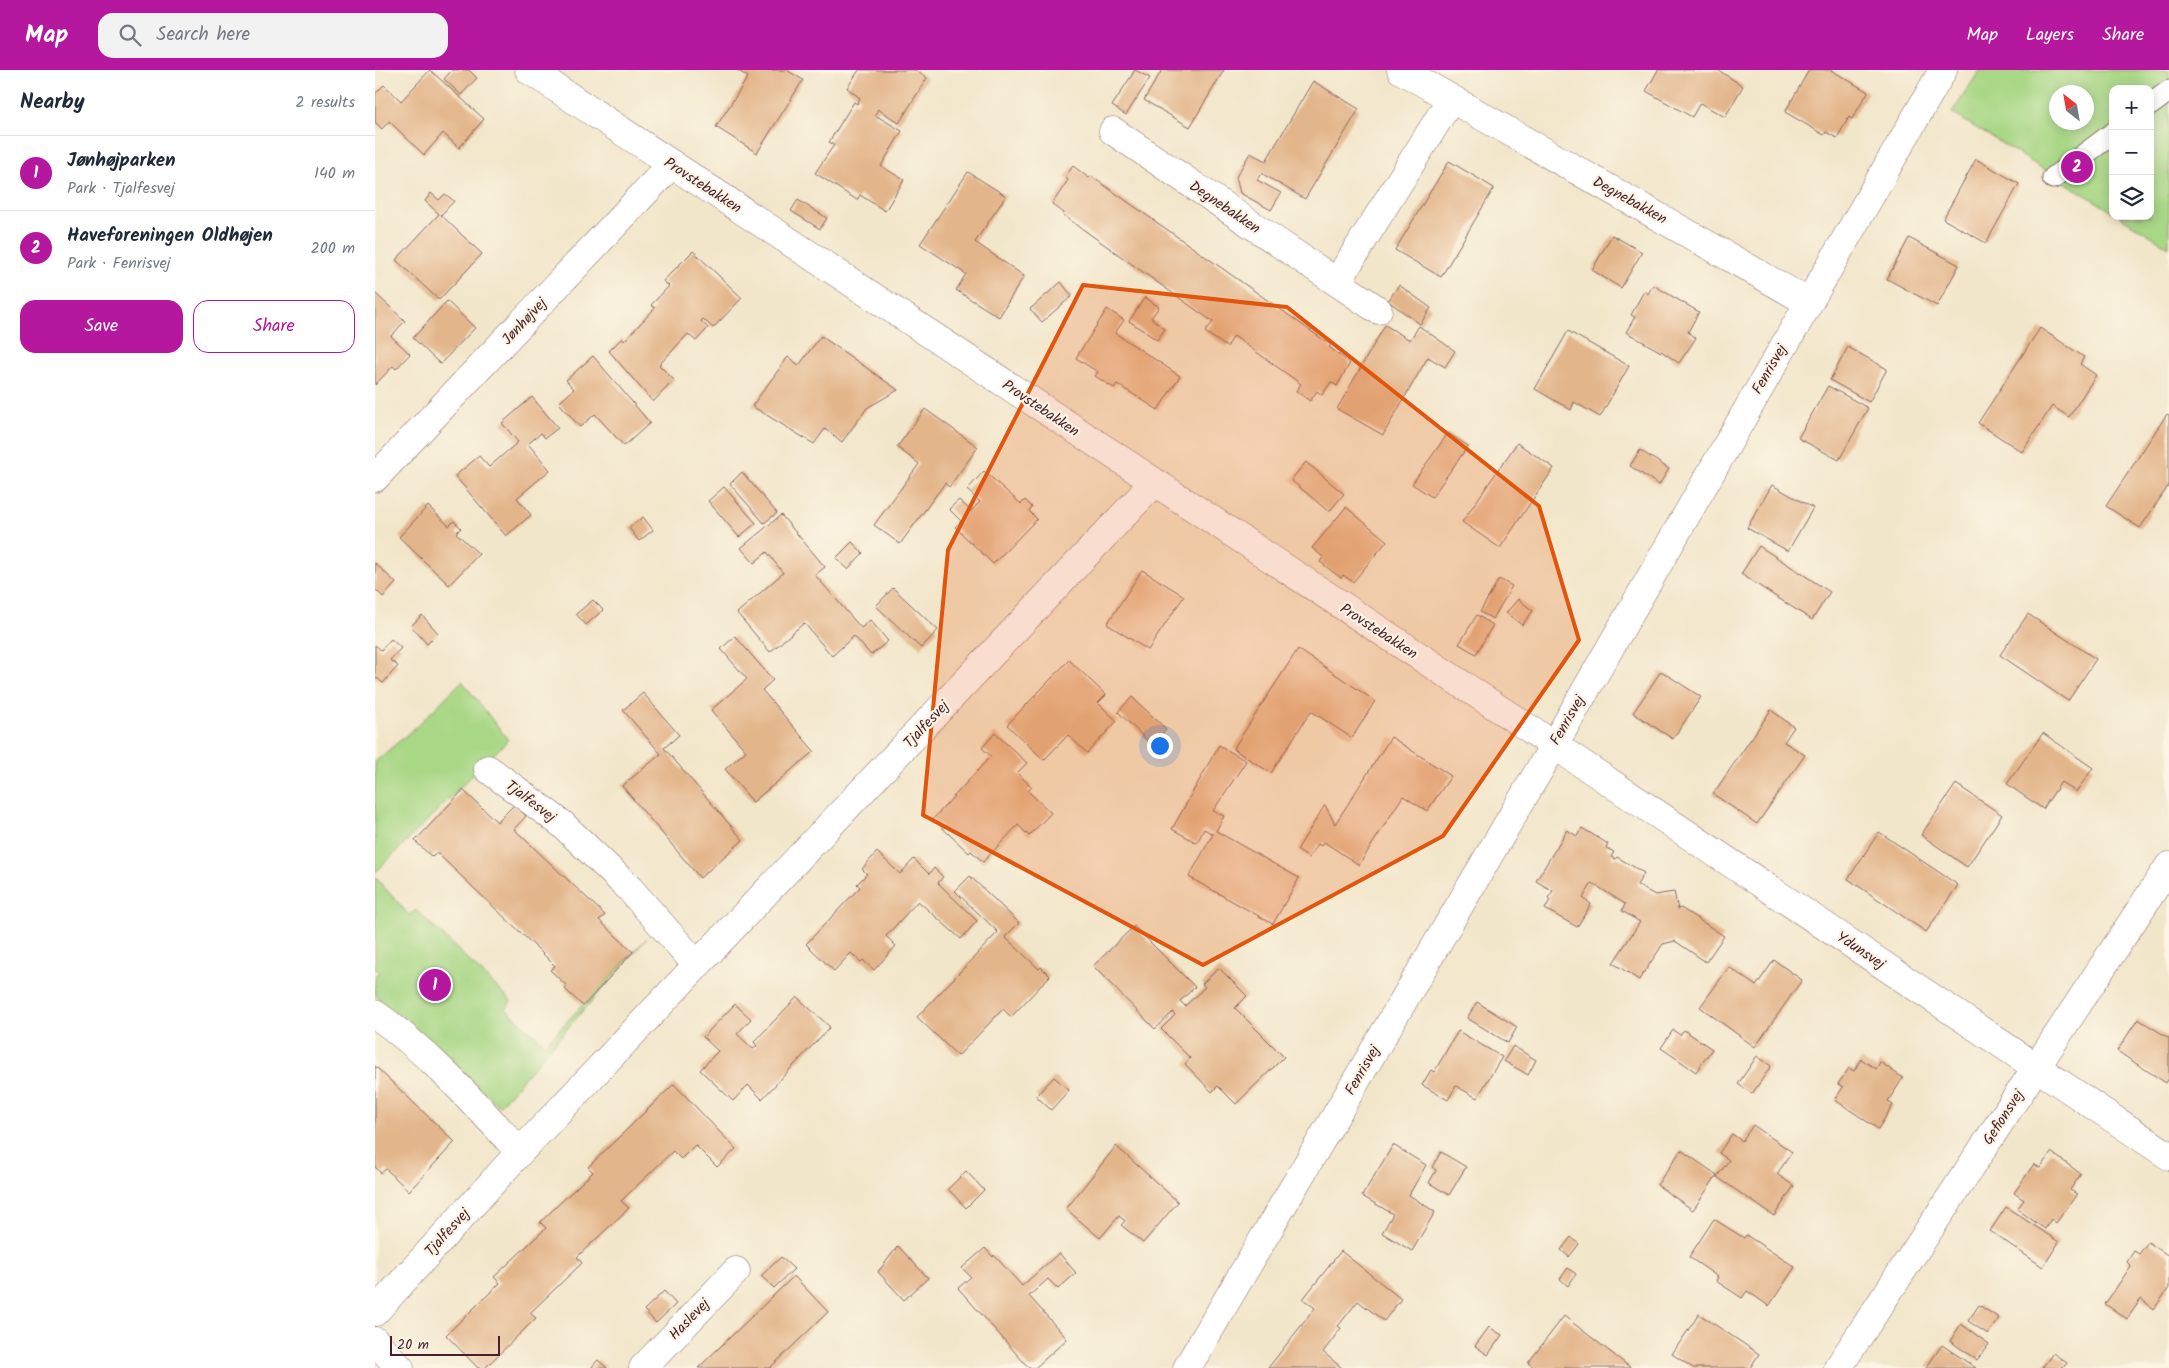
<!DOCTYPE html>
<meta charset="utf-8">
<style>
body{margin:0;font-family:Kalam,sans-serif;background:#f2f2f3;color:#1f2937}
.controls{position:absolute;right:15px;top:15px;display:grid;overflow:hidden;border-radius:10px;box-shadow:0 2px 12px #0003}
.controls button{width:45px;height:45px;display:grid;place-items:center;padding:0;border:0;border-bottom:1px solid #e0e1e3;background:#fff;color:#1f2937;font:25px sans-serif}
.compass{position:absolute;left:1674px;top:15px;width:45px;height:45px;border-radius:50%;background:#fff;box-shadow:0 2px 12px #0003;rotate:329deg}
.scale{position:absolute;left:15px;bottom:12px;width:110px;box-sizing:border-box;padding-left:5px;border:2px solid #4a1f2b;border-top:0;font-size:14px;line-height:18px;white-space:nowrap;color:#4a1f2b;-webkit-text-stroke:4px #fcf5e5;paint-order:stroke}
.you{position:absolute;left:784px;top:675px;width:18px;height:18px;margin:-12px;border:4px solid #fff;border-radius:50%;background:#1a73e8;box-shadow:0 0 0 8px #1a73e833}
.badge{display:grid;place-items:center;width:32px;height:32px;border-radius:50%;background:#b5179e;color:#fff;font-size:16px;font-weight:700}
.pin{position:absolute;translate:-50% -50%;border:2px solid #fff;box-shadow:0 1px 5px #0006}
.list{margin:0;padding:0;list-style:none}
h2{display:flex;justify-content:space-between;align-items:center;height:65px;margin:0;padding:0 20px;font-size:21px}
h2 small{font-size:16px;font-weight:400;color:#747a83}
.list li{display:grid;grid-template-columns:32px 1fr auto;gap:15px;align-items:center;box-sizing:border-box;height:75px;padding:0 20px;border-top:1px solid #e0e1e3}
.list b{display:block;font-size:19px;white-space:nowrap}
.list p{margin:0;font-size:16px;white-space:nowrap;color:#747a83}
.list em{font-size:16px;font-style:normal;color:#747a83}
.actions{display:flex;gap:10px;padding:15px 20px}
.actions a{flex:1;padding:11px 0;border:1px solid #b5179e;border-radius:15px;text-align:center;font-size:18px;color:#b5179e}
.actions .main{background:#b5179e;color:#fff}
.icon{flex:none;width:28px;height:28px;fill:none;stroke:currentColor;stroke-width:2;stroke-linecap:round;stroke-linejoin:round}
.map{position:relative;flex:none;width:1794px;height:1298px;overflow:hidden}
header{display:flex;align-items:center;gap:30px;box-sizing:border-box;height:70px;padding:0 25px;background:#b5179e;color:#fff}
header strong{font-size:24px}
nav{display:flex;gap:28px;margin-inline-start:auto;font-size:18px}
.search{width:350px;height:45px;background:#f2f2f3;display:flex;align-items:center;gap:12px;box-sizing:border-box;padding:0 18px;border-radius:15px;color:#747a83;font-size:19px}
main{display:flex}
aside{flex:1;background:#fff}
.map>svg:first-child{display:block}
.green{fill:#a8d785;stroke:#797b58;fill-rule:evenodd}
.building{fill:#e3b58a}
.lines{fill:none;stroke-linecap:round;stroke-linejoin:round}
.lane-casing{stroke:#856563;stroke-width:23}
.street-casing{stroke:#856563;stroke-width:29}
.lane{stroke:#fff;stroke-width:21}
.street{stroke:#fff;stroke-width:28}
.marked{fill:#e0560e;fill-opacity:0.2;stroke:#e0560e;stroke-width:4;stroke-linejoin:round}
.labels{text-anchor:middle;stroke-width:4.5;stroke-linejoin:round;paint-order:stroke}
.street-label{font-size:15px;fill:#4a1f2b;stroke:#fcf5e5}
</style>
<header>
<strong>Map</strong>
<div class="search"><svg class="icon" aria-label="search" viewBox="0 0 24 24"><circle cx="10" cy="10" r="6"/><path d="M15 15l6 6"/></svg>Search here</div>
<nav><a>Map</a><a>Layers</a><a>Share</a></nav>
</header>
<main>
<aside>
<h2>Nearby<small>2 results</small></h2>
<ul class="list">
<li><span class="badge">1</span><div><b>Jønhøjparken</b><p>Park · Tjalfesvej</p></div><em>140 m</em></li>
<li><span class="badge">2</span><div><b>Haveforeningen Oldhøjen</b><p>Park · Fenrisvej</p></div><em>200 m</em></li>
</ul>
<div class="actions"><a class="main">Save</a><a>Share</a></div>
</aside>
<div class="map">
<svg width="1794" height="1298" viewBox="0 0 1794 1298">
<rect width="100%" height="100%" fill="#fcf5e5"/>
<filter id="ink" filterUnits="userSpaceOnUse"><feTurbulence type="fractalNoise" baseFrequency=".02" numOctaves="2"/><feDisplacementMap in="SourceGraphic" scale="10" xChannelSelector="R" yChannelSelector="G"/><feConvolveMatrix kernelMatrix="1 2 1 2 8 2 1 2 1" color-interpolation-filters="sRGB"/></filter>
<filter id="wash" filterUnits="userSpaceOnUse"><feTurbulence type="fractalNoise" baseFrequency=".0096" numOctaves="4" result="noise"/><feDisplacementMap in="SourceGraphic" scale="20" xChannelSelector="R" yChannelSelector="G"/><feGaussianBlur stdDeviation="1.12" result="paint"/><feColorMatrix in="noise" values="0 0 0 0 0 0 0 0 0 0 0 0 0 0 0 0 0 1.4 0 .05"/><feComposite in="paint" operator="in"/></filter>
<g filter="url(#wash)">
<rect width="100%" height="100%" fill="#f2e6ca"/>
<!-- green -->
<path class="green" d="M 1605,0 L 1794,0 L 1794,177 L 1744,146 L 1775,146 L 1775,19 L 1738,19 L 1738,142 L 1577,43 ZM 1682,22 L 1712,22 L 1712,52 L 1682,52 Z
M 87,611 L 133,670 L 0,803 L 0,692 L 42,656 Z
M 0,807 L 34,845 L 41,840 L 136,931 L 131,939 L 170,974 L 272,868 L 124,1036 L 0,925 L 0,905 L 4,903 L 0,899 Z"/>
<g id="blocks">
<!-- building -->
<path class="building" d="M 55,0 L 109,49 L 84,78 L 68,63 L 49,85 L 14,51 L 7,59 L 0,52 L 0,24 L 9,15 L 26,31 Z
M 77,0 L 94,0 L 102,8 L 86,25 L 69,9 Z
M 362,0 L 412,0 L 428,10 L 382,83 L 341,57 L 373,7 Z
M 484,0 L 540,0 L 552,8 L 524,53 L 503,39 L 500,45 L 527,61 L 506,96 L 529,110 L 510,141 L 485,125 L 482,130 L 440,103 L 459,75 L 454,72 L 479,32 L 482,34 L 485,28 L 472,18 Z
M 760,0 L 775,8 L 751,45 L 737,36 Z
M 787,0 L 849,0 L 815,57 L 769,30 Z
M 1283,0 L 1343,0 L 1368,16 L 1350,47 L 1325,33 L 1317,47 L 1271,21 Z
M 1434,0 L 1456,0 L 1493,22 L 1477,49 L 1474,47 L 1462,68 L 1451,62 L 1449,65 L 1410,42 Z
M 938,11 L 984,39 L 930,129 L 886,103 L 882,110 L 906,123 L 896,140 L 865,123 L 861,107 L 875,83 L 891,91 Z
M 1601,89 L 1644,114 L 1611,173 L 1568,149 Z
M 1074,91 L 1119,118 L 1066,207 L 1020,180 Z
M 698,96 L 714,108 L 716,106 L 956,275 L 954,277 L 975,293 L 962,316 L 956,312 L 947,325 L 942,321 L 935,331 L 921,321 L 926,314 L 859,266 L 852,277 L 830,262 L 838,252 L 688,145 L 689,143 L 677,134 L 693,110 L 690,107 Z
M 593,102 L 631,126 L 600,172 L 649,206 L 624,247 L 581,220 L 591,204 L 545,174 Z
M 56,123 L 64,130 L 70,124 L 79,131 L 66,145 L 107,184 L 64,230 L 21,190 L 64,144 L 50,131 Z
M 423,130 L 452,148 L 445,159 L 416,141 Z
M 1237,165 L 1267,182 L 1246,218 L 1217,200 Z
M 1534,168 L 1584,195 L 1562,236 L 1512,209 Z
M 318,181 L 367,228 L 338,258 L 328,249 L 326,251 L 333,258 L 321,271 L 313,264 L 284,295 L 299,310 L 278,332 L 234,281 L 247,268 L 249,271 L 280,238 L 276,235 L 294,216 L 288,211 Z
M 686,212 L 697,226 L 667,252 L 655,239 Z
M 1024,215 L 1056,238 L 1045,254 L 1013,231 Z
M 1278,215 L 1324,242 L 1313,262 L 1321,268 L 1304,293 L 1286,281 L 1286,282 L 1251,262 L 1260,247 L 1256,245 L 1269,221 L 1273,224 Z
M 0,223 L 30,251 L 16,266 L 35,284 L 21,299 L 18,296 L 0,315 Z
M 770,227 L 784,237 L 776,248 L 790,259 L 782,270 L 754,251 Z
M 72,231 L 100,258 L 65,294 L 38,268 Z
M 732,239 L 749,250 L 740,263 L 805,306 L 783,340 L 742,314 L 739,318 L 720,306 L 723,302 L 701,288 Z
M 1010,255 L 1035,270 L 1044,256 L 1080,281 L 1070,297 L 1053,287 L 1008,365 L 962,339 Z
M 1665,258 L 1709,287 L 1705,294 L 1721,305 L 1694,347 L 1677,336 L 1647,382 L 1603,353 Z
M 1193,261 L 1254,296 L 1225,347 L 1199,332 L 1196,340 L 1160,319 Z
M 446,266 L 523,320 L 492,338 L 467,372 L 450,359 L 439,374 L 377,336 L 413,287 L 424,295 Z
M 1473,277 L 1512,299 L 1494,332 L 1455,310 Z
M 218,286 L 275,353 L 249,376 L 220,344 L 205,357 L 184,333 L 199,319 L 191,310 Z
M 1453,316 L 1493,338 L 1464,390 L 1423,368 Z
M 157,327 L 183,358 L 170,368 L 166,363 L 153,374 L 175,400 L 142,428 L 156,445 L 131,466 L 80,406 L 104,386 L 114,397 L 143,372 L 127,353 Z
M 550,339 L 603,377 L 574,417 L 570,413 L 525,474 L 499,455 L 544,394 L 522,377 Z
M 1792,344 L 1794,345 L 1794,415 L 1765,458 L 1731,436 Z
M 1073,363 L 1093,376 L 1057,427 L 1037,414 Z
M 1142,373 L 1179,398 L 1125,478 L 1087,452 Z
M 1265,380 L 1294,399 L 1284,415 L 1255,396 Z
M 931,392 L 969,424 L 954,442 L 916,410 Z
M 609,401 L 646,434 L 650,430 L 657,437 L 654,441 L 662,449 L 618,494 L 580,457 L 586,451 L 574,439 L 584,430 L 596,441 L 605,432 L 592,420 Z
M 367,402 L 402,443 L 389,453 L 355,414 Z
M 1397,415 L 1438,438 L 1413,481 L 1372,458 Z
M 349,417 L 381,453 L 364,467 L 333,431 Z
M 53,436 L 74,456 L 79,451 L 86,458 L 81,463 L 104,484 L 74,515 L 24,467 Z
M 971,437 L 1012,471 L 978,512 L 968,505 L 966,508 L 945,492 L 948,487 L 937,478 Z
M 406,445 L 450,497 L 440,505 L 486,558 L 495,550 L 513,571 L 496,585 L 479,566 L 457,586 L 429,553 L 395,582 L 362,543 L 408,503 L 392,482 L 379,493 L 366,478 Z
M 268,447 L 278,460 L 264,471 L 254,458 Z
M 477,472 L 488,483 L 473,499 L 461,488 Z
M 1384,476 L 1455,522 L 1437,550 L 1366,504 Z
M 0,493 L 21,513 L 8,527 L 0,519 Z
M 767,500 L 809,526 L 773,580 L 732,554 Z
M 1124,509 L 1137,516 L 1118,549 L 1105,542 Z
M 518,518 L 563,560 L 546,578 L 501,536 Z
M 1143,529 L 1158,541 L 1147,555 L 1131,543 Z
M 218,530 L 228,540 L 211,555 L 201,544 Z
M 1653,544 L 1721,589 L 1693,631 L 1625,585 Z
M 47,545 L 63,563 L 52,574 L 36,556 Z
M 1102,545 L 1118,555 L 1101,584 L 1084,574 Z
M 360,566 L 398,610 L 387,620 L 439,681 L 378,732 L 350,699 L 371,681 L 336,640 L 372,609 L 346,579 Z
M 16,569 L 26,578 L 15,590 L 23,596 L 8,613 L 2,608 L 0,610 L 0,575 L 6,580 Z
M 923,579 L 1000,631 L 977,668 L 936,641 L 896,703 L 858,679 Z
M 694,590 L 731,625 L 723,633 L 742,651 L 712,683 L 693,665 L 669,690 L 632,655 Z
M 1286,601 L 1326,627 L 1298,669 L 1258,643 Z
M 268,623 L 304,665 L 289,678 L 368,770 L 325,808 L 247,716 L 286,684 L 248,640 Z
M 757,627 L 791,659 L 777,675 L 743,642 Z
M 1396,640 L 1419,657 L 1409,672 L 1430,685 L 1382,754 L 1338,724 Z
M 620,663 L 652,693 L 642,703 L 657,717 L 653,721 L 676,743 L 654,766 L 643,755 L 608,792 L 596,781 L 594,783 L 558,749 L 616,686 L 607,678 Z
M 1668,663 L 1718,698 L 1701,722 L 1686,712 L 1668,739 L 1632,714 Z
M 1016,667 L 1076,706 L 1052,741 L 1028,726 L 984,795 L 949,772 L 946,776 L 943,774 L 934,788 L 922,780 L 950,735 L 960,754 Z
M 844,675 L 871,691 L 838,741 L 849,746 L 841,761 L 924,808 L 898,854 L 814,807 L 838,764 L 829,759 L 822,773 L 797,759 Z
M 1581,714 L 1627,745 L 1592,797 L 1546,765 Z
M 88,720 L 122,752 L 139,735 L 151,746 L 139,759 L 230,845 L 224,850 L 258,882 L 208,936 L 190,919 L 192,916 L 175,900 L 180,896 L 164,880 L 62,783 L 57,787 L 40,771 Z
M 1207,758 L 1233,774 L 1231,778 L 1239,782 L 1236,787 L 1240,789 L 1242,787 L 1269,803 L 1262,815 L 1280,825 L 1299,822 L 1303,839 L 1306,838 L 1349,866 L 1331,892 L 1300,871 L 1288,874 L 1264,910 L 1238,893 L 1265,852 L 1247,841 L 1250,834 L 1217,813 L 1208,828 L 1216,834 L 1202,857 L 1170,839 L 1175,830 L 1173,828 L 1178,821 L 1161,811 L 1192,760 L 1202,766 Z
M 1504,762 L 1583,815 L 1551,862 L 1473,809 Z
M 502,782 L 525,804 L 539,789 L 554,804 L 559,798 L 568,807 L 563,813 L 602,851 L 586,869 L 543,831 L 511,866 L 521,876 L 499,900 L 488,890 L 486,892 L 476,883 L 459,901 L 431,874 L 485,817 L 482,814 L 492,804 L 487,799 Z
M 595,806 L 644,853 L 630,867 L 664,899 L 666,897 L 675,906 L 636,947 L 628,939 L 583,986 L 542,947 L 623,862 L 580,821 Z
M 759,856 L 820,917 L 805,931 L 810,936 L 830,917 L 827,914 L 844,898 L 872,926 L 860,938 L 909,987 L 861,1034 L 843,1016 L 837,1022 L 810,994 L 815,988 L 786,959 L 800,945 L 798,942 L 780,959 L 718,896 Z
M 1399,890 L 1427,910 L 1380,977 L 1325,937 L 1354,897 L 1381,916 Z
M 422,927 L 455,957 L 387,1029 L 373,1015 L 358,1031 L 325,1000 L 343,981 L 328,967 L 360,934 L 376,949 L 362,964 L 378,979 L 382,976 L 379,972 Z
M 1102,932 L 1142,957 L 1133,973 L 1092,948 Z
M 1763,949 L 1794,968 L 1794,1008 L 1791,1013 L 1742,981 Z
M 1298,960 L 1305,965 L 1309,960 L 1337,979 L 1321,1002 L 1286,978 Z
M 1083,961 L 1127,987 L 1102,1028 L 1081,1016 L 1073,1030 L 1047,1015 L 1056,1000 L 1059,1002 Z
M 1138,976 L 1161,990 L 1153,1005 L 1129,991 Z
M 1382,986 L 1396,996 L 1377,1024 L 1363,1014 Z
M 1486,989 L 1501,999 L 1505,992 L 1528,1008 L 1513,1031 L 1518,1035 L 1503,1059 L 1460,1030 L 1468,1017 L 1463,1014 L 1474,998 L 1479,1001 Z
M 0,996 L 80,1072 L 34,1121 L 11,1099 L 6,1103 L 0,1097 Z
M 679,1007 L 694,1020 L 676,1040 L 661,1026 Z
M 299,1014 L 361,1079 L 342,1097 L 320,1075 L 306,1089 L 298,1081 L 246,1131 L 254,1138 L 202,1187 L 207,1193 L 155,1243 L 161,1248 L 110,1298 L 103,1298 L 71,1265 L 125,1213 L 119,1207 L 171,1158 L 165,1152 L 218,1102 L 213,1097 Z
M 1378,1055 L 1417,1082 L 1402,1104 L 1419,1116 L 1399,1146 L 1342,1107 L 1354,1090 L 1344,1083 L 1357,1064 L 1367,1071 Z
M 1018,1075 L 1051,1095 L 1034,1125 L 1060,1142 L 1037,1181 L 1007,1163 L 1018,1144 L 987,1126 Z
M 741,1076 L 803,1132 L 768,1173 L 746,1155 L 750,1151 L 744,1146 L 725,1168 L 691,1139 Z
M 1306,1080 L 1342,1105 L 1318,1140 L 1282,1115 Z
M 1066,1082 L 1091,1097 L 1074,1125 L 1054,1113 L 1061,1100 L 1057,1097 Z
M 1676,1082 L 1706,1104 L 1695,1120 L 1702,1124 L 1681,1153 L 1676,1149 L 1670,1159 L 1642,1139 L 1649,1130 L 1639,1123 L 1659,1094 L 1665,1098 Z
M 591,1101 L 609,1120 L 591,1138 L 573,1119 Z
M 1631,1137 L 1684,1172 L 1668,1197 L 1615,1161 Z
M 1339,1149 L 1369,1168 L 1371,1165 L 1420,1197 L 1394,1236 L 1372,1221 L 1367,1228 L 1341,1211 L 1343,1207 L 1314,1187 Z
M 1196,1167 L 1204,1174 L 1194,1187 L 1186,1180 Z
M 1773,1172 L 1794,1186 L 1794,1218 L 1779,1239 L 1766,1229 L 1752,1249 L 1730,1234 L 1756,1196 L 1752,1192 L 1759,1181 L 1764,1184 Z
M 523,1176 L 553,1208 L 529,1230 L 503,1202 Z
M 610,1178 L 618,1187 L 619,1185 L 647,1216 L 684,1183 L 701,1203 L 683,1219 L 673,1209 L 654,1226 L 692,1269 L 660,1298 L 654,1298 L 583,1218 L 596,1207 L 587,1198 Z
M 966,1181 L 1026,1229 L 1009,1251 L 983,1231 L 963,1256 L 966,1258 L 948,1282 L 967,1298 L 893,1298 L 940,1238 L 928,1229 Z
M 406,1187 L 419,1199 L 399,1218 L 386,1206 Z
M 1193,1198 L 1201,1204 L 1193,1216 L 1185,1209 Z
M 419,1206 L 453,1242 L 395,1298 L 323,1298 Z
M 289,1221 L 301,1234 L 281,1253 L 269,1240 Z
M 1604,1235 L 1624,1248 L 1613,1264 L 1593,1251 Z
M 1324,1244 L 1384,1284 L 1375,1298 L 1318,1298 L 1297,1284 Z
M 1189,1246 L 1256,1298 L 1160,1298 L 1153,1293 Z
M 1586,1254 L 1614,1274 L 1602,1290 L 1575,1271 Z
M 1114,1257 L 1127,1265 L 1113,1285 L 1100,1276 Z
M 1567,1275 L 1601,1298 L 1551,1298 Z
M 1678,1283 L 1692,1293 L 1688,1298 L 1667,1298 Z
M 223,1290 L 232,1298 L 216,1298 Z"/>
</g>
</g>
<g filter="url(#ink)">
<use href="#blocks" fill-opacity="0" stroke="#856563" stroke-width="1"/>
<g class="lines">
<!-- lane casing -->
<g class="lane-casing">
<path id="lane" d="M 1775,35 L 1794,21
M 1678,108 L 1738,63"/>
</g>
<!-- street casing -->
<g class="street-casing">
<path id="street" d="M 154,0 L 1179,675 L 1794,1086
M 1026,0 L 1433,232
M 738,61 L 1003,240
M 962,212 L 1076,29
M 0,408 L 297,94
M 113,699 L 187,754 L 254,818 L 322,895
M 0,944 C 55,983 99,1033 145,1082
M 0,1242 L 145,1082 L 779,413
M 0,1271 L 25,1298
M 268,1298 L 361,1201
M 812,1298 L 1179,675 L 1568,0
M 1463,1298 L 1794,796"/>
</g>
<!-- lane -->
<use href="#lane" class="lane"/>
<!-- street -->
<use href="#street" class="street"/>
</g>
</g>
<!-- marked area -->
<path class="marked" d="M 708,215 L 912,237 L 1164,436 L 1204,570 L 1068,766 L 828,895 L 548,745 L 573,480 Z"/>
<g class="labels">
<!-- street labels -->
<g class="street-label">
<text transform="translate(328 115) rotate(33)" y="5">Provstebakken</text>
<text transform="translate(1255 130) rotate(29)" y="5">Degnebakken</text>
<text transform="translate(850 137) rotate(34)" y="5">Degnebakken</text>
<text transform="translate(149 251) rotate(-47)" y="5">Jønhøjvej</text>
<text transform="translate(1394 299) rotate(-60)" y="5">Fenrisvej</text>
<text transform="translate(666 338) rotate(34)" y="5">Provstebakken</text>
<text transform="translate(1004 561) rotate(33)" y="5">Provstebakken</text>
<text transform="translate(1192 650) rotate(-60)" y="5">Fenrisvej</text>
<text transform="translate(551 654) rotate(-47)" y="5">Tjalfesvej</text>
<text transform="translate(156 731) rotate(37)" y="5">Tjalfesvej</text>
<text transform="translate(1486 880) rotate(34)" y="5">Ydunsvej</text>
<text transform="translate(987 1000) rotate(-60)" y="5">Fenrisvej</text>
<text transform="translate(1628 1047) rotate(-57)" y="5">Gefionsvej</text>
<text transform="translate(72 1162) rotate(-48)" y="5">Tjalfesvej</text>
<text transform="translate(314 1249) rotate(-46)" y="5">Haslevej</text>
</g>
</g>
</svg>
<div class="controls">
<button>+</button>
<button>−</button>
<button><svg class="icon" aria-label="layers" viewBox="0 0 24 24"><path d="M12 4l9 5-9 5-9-5zM3 14l9 5 9-5"/></svg></button>
</div>
<svg class="compass" viewBox="-18 -18 36 36"><path d="M0-13l5 13h-10z" fill="#e53935"/><path d="M0 13l5-13h-10z" fill="#747a83"/></svg>
<div class="scale">20 m</div>
<div class="you"></div>
<div class="pin badge" style="left:60px;top:915px">1</div>
<div class="pin badge" style="left:1702px;top:97px">2</div>
</div>
</main>
